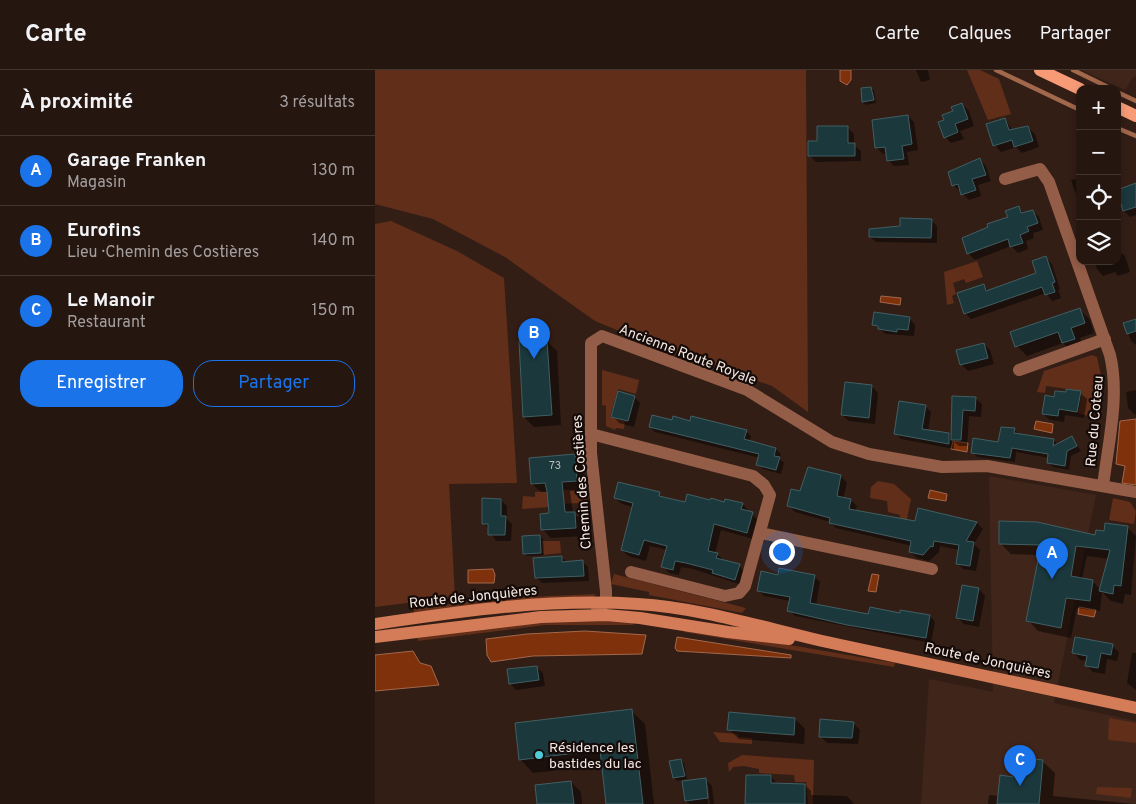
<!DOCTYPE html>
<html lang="fr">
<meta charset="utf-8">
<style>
body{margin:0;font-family:Overpass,sans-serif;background:#2e1f19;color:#f1f3f6}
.controls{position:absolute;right:15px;top:15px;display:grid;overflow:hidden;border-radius:10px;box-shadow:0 2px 8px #0003}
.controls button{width:45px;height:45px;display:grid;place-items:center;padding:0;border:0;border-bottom:1px solid #423530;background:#261610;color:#f1f3f6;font:25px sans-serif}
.you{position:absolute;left:406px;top:481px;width:18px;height:18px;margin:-12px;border:4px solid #fff;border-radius:50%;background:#1a73e8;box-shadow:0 0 0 8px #1a73e833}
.badge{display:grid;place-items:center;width:32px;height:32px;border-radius:50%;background:#1a73e8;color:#fff;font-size:16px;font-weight:700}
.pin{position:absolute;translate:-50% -41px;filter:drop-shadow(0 1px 2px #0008)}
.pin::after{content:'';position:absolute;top:26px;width:18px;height:15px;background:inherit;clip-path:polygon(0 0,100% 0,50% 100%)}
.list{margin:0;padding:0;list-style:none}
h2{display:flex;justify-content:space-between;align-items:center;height:65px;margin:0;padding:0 20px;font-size:21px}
h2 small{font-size:16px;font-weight:400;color:#a49f9f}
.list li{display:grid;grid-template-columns:32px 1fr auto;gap:15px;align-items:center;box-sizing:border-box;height:70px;padding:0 20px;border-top:1px solid #423530}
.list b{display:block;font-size:19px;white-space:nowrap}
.list p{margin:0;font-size:16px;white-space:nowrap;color:#a49f9f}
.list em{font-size:16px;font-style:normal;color:#a49f9f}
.actions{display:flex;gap:10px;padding:15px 20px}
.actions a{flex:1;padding:11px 0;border:1px solid #1a73e8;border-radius:20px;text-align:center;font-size:18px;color:#1a73e8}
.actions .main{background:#1a73e8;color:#fff}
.icon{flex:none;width:28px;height:28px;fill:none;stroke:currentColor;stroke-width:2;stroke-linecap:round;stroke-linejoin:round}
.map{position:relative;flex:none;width:761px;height:734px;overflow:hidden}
header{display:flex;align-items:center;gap:30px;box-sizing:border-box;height:70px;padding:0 25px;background:#261610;border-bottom:1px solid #423530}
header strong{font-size:24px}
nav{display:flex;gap:28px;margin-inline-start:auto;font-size:18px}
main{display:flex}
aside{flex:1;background:#261610}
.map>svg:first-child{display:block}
.built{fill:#40251a}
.green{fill:#612e19}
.water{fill:#7f310b;stroke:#a2684b}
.shadow{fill:#0007;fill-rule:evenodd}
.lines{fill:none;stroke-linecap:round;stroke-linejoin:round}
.stream{stroke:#a2684b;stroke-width:4.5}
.building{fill:#1b383c;stroke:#415f63}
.street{stroke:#945d47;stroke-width:12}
.secondary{stroke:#d47b58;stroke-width:12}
.primary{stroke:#f79b77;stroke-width:12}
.poi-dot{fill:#52cbd9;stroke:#140b08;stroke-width:2}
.labels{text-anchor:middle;stroke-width:4.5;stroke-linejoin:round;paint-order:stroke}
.number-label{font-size:11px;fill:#bebbb8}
.street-label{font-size:14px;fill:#f5e7e1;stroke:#140b08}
.poi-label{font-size:14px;fill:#f5e7e1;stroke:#140b08;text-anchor:start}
</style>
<header>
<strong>Carte</strong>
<nav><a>Carte</a><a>Calques</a><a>Partager</a></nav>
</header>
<main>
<aside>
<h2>À proximité<small>3 résultats</small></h2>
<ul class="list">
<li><span class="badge">A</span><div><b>Garage Franken</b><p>Magasin</p></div><em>130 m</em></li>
<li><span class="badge">B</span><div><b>Eurofins</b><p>Lieu · Chemin des Costières</p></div><em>140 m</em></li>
<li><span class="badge">C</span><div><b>Le Manoir</b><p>Restaurant</p></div><em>150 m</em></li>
</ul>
<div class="actions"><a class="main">Enregistrer</a><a>Partager</a></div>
</aside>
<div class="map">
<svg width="761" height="734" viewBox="0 0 761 734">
<rect width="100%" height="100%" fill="#331e16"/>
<!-- built -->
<path class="built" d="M 706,0 L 761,0 L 761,6 L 757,8 L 750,20 Z
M 614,406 L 721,425 L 679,633 L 761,651 L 761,734 L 546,734 L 554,609 L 618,622 Z"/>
<!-- green -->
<path class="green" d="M 0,0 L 431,0 L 433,342 L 397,316 L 288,279 L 220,251 L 130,187 L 58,149 L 0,134 Z
M 592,0 L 605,0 L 624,9 L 636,44 L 613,50 Z
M 16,151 L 82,181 L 129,208 L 142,413 L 74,414 L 80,527 L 0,537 L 0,154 Z
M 602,191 L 608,207 L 591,213 L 589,209 L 578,213 L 581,224 L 577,226 L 579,233 L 572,235 L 569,202 Z
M 717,285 L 722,287 L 727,310 L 724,343 L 715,340 L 713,346 L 703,343 L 707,321 L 671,316 L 670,323 L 662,322 L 669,301 Z
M 227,300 L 264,310 L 261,324 L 243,319 L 235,347 L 250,351 L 249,359 L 241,358 L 240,360 L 231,356 L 231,336 L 227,335 Z
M 503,411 L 519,414 L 536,429 L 528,469 L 522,467 L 525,445 L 513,442 L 512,431 L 495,428 L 496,417 Z
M 210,419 L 212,433 L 175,434 L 175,437 L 147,439 L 148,426 L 160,427 L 160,422 Z
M 738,428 L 755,432 L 761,441 L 759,454 L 734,450 Z
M 167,471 L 185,471 L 186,483 L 168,485 Z
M 239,504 L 371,538 L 367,543 L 274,525 L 274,522 L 236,514 Z
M 221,524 L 218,527 L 131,533 L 130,528 Z
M 127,527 L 127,534 L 39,545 L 39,539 Z
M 181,549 L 258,551 L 258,555 L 170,555 L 43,571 L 42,567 Z
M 310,557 L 520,593 L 519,597 L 309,562 Z
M 734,648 L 761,653 L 761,673 L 733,670 Z
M 338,662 L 363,664 L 363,667 L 377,668 L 377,674 L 345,672 Z
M 367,685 L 439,690 L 438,734 L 433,734 L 431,712 L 420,712 L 419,705 L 384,703 L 384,699 L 369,696 L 358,697 L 354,702 L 353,693 Z
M 722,717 L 757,718 L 756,728 L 721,724 Z"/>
<!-- water -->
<path class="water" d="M 465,0 L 476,0 L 476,10 L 472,15 L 465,11 Z
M 506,226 L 526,228 L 525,235 L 505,232 Z
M 761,349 L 761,415 L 747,413 L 750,396 L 741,394 L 745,351 Z
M 661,351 L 678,354 L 677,363 L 659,359 Z
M 578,371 L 593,373 L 592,382 L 576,379 Z
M 555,420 L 572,424 L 571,431 L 553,428 Z
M 118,499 L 120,505 L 119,513 L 93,513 L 93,500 Z
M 497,504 L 504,505 L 501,522 L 493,521 Z
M 704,537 L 721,540 L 719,547 L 703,544 Z
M 210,561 L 271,565 L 267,584 L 158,586 L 116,592 L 112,585 L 111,569 L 152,564 Z
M 302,567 L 416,585 L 416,588 L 302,581 L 300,578 Z
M 38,581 L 45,593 L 56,596 L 64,615 L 0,621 L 0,585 Z"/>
<!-- shadow -->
<path class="shadow" d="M 541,0 L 553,0 L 555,10 L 546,12 Z
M 496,18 L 499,21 L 501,33 L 491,35 L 488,32 L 487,19 Z
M 587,34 L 594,41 L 599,56 L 585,61 L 589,69 L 576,73 L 570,67 L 571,50 Z
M 533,46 L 539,52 L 543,80 L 532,82 L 534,95 L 519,96 L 513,90 L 512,83 L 508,84 L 502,78 Z
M 630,49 L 638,61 L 653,58 L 660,64 L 664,77 L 647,83 L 641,77 L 626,82 L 620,75 Z
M 472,57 L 479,64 L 479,75 L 486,81 L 486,91 L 441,92 L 435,86 L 444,72 Z
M 605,90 L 611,96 L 616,111 L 603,115 L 606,126 L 594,130 L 578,115 Z
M 705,108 L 705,129 L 701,125 L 696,110 Z
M 761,114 L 761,145 L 755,147 L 749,141 L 747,133 L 742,135 L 742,121 Z
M 644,138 L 650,144 L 658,141 L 664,147 L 668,160 L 658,163 L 659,168 L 651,171 L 653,179 L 643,183 L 636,176 L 600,190 L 593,183 Z
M 556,150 L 562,156 L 562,173 L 501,172 L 495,167 Z
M 742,180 L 750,186 L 755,202 L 743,206 L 740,202 L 728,206 L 722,199 L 719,191 L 742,191 Z
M 671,188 L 677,194 L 685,219 L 683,220 L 686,228 L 677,231 L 671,223 L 596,249 L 590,243 L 609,216 L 614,221 L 663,204 Z
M 705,240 L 715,250 L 719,263 L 705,268 L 709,279 L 698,283 L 688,273 L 652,286 L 642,276 Z
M 534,248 L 540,255 L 539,266 L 511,264 L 498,254 Z
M 761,250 L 761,275 L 756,271 L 750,254 Z
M 172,271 L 182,281 L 186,355 L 159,357 L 149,347 Z
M 609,274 L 615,280 L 619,294 L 593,301 L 586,294 Z
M 497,316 L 503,323 L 500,354 L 474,351 L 467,345 Z
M 761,320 L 761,344 L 760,345 L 753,338 L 751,322 Z
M 705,323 L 712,329 L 709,348 L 690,345 L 689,352 L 675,350 L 668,344 L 680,328 Z
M 259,327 L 265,333 L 259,357 L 244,353 L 238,346 Z
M 579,327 L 600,328 L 607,334 L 606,347 L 594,346 L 592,376 L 584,376 L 579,372 L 579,379 L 526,369 L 521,363 L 550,336 L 556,342 L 553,361 L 574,364 L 577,367 Z
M 298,352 L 371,361 L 376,366 L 374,372 L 401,379 L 406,384 L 405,389 L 409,393 L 406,404 L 388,399 L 383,394 L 385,388 L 280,362 L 275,357 Z
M 639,359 L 644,365 L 679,370 L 683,375 L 697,368 L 706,381 L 696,386 L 694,400 L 678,397 L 673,392 L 674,388 L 641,382 L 640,392 L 602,387 L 598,382 L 624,373 Z
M 199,386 L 208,394 L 210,420 L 195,421 L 198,443 L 208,451 L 209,466 L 176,468 L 168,460 L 175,445 L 174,422 L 166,422 L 157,414 Z
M 434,398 L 466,406 L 472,413 L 468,429 L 475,430 L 482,436 L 480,442 L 541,453 L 544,440 L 602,453 L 608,459 L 599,474 L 605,480 L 601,501 L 588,499 L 582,493 L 584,480 L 565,476 L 564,482 L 554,491 L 542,488 L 535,482 L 537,476 L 461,458 L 455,452 L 420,442 L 414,436 L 425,422 Z
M 284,424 L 289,429 L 311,434 L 367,434 L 383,450 L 378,469 L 346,460 L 340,483 L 349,490 L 364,496 L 370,502 L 367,515 L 318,499 L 306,497 L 304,505 L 294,503 L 288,496 L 292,480 L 275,476 L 271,491 L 253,486 L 247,480 L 258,437 L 247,434 L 240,428 Z
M 126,430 L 132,436 L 132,449 L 137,454 L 136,471 L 121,471 L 109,453 Z
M 752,457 L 761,466 L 756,525 L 750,524 L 748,534 L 736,531 L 727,522 L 725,541 L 702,538 L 696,568 L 663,561 L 653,550 L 666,485 L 636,484 L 625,473 L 721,466 ZM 712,486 L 734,489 L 726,520 L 717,511 L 707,509 Z
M 165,466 L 168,469 L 169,485 L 152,486 L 149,483 Z
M 186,487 L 192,492 L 207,491 L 213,497 L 214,511 L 167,513 L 161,507 Z
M 404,506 L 439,506 L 445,512 L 441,535 L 494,546 L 555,546 L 560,552 L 556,573 L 420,546 L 414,540 L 416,531 L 389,526 L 383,520 Z
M 588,516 L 604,519 L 610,526 L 604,557 L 589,554 L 582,547 Z
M 737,576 L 744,582 L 742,591 L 732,589 L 730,604 L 718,602 L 711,595 L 712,591 L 705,590 L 699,583 Z
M 757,583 L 761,583 L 761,620 L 752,613 Z
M 161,597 L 168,603 L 170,616 L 141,620 L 135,613 Z
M 256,641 L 270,654 L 279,734 L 232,734 L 227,695 L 158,703 L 145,689 Z
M 420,649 L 430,659 L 429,674 L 364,669 L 354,659 Z
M 478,653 L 485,660 L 483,674 L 452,673 L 445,666 Z
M 306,690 L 309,693 L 312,709 L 302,711 L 299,708 Z
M 667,691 L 680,703 L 678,726 L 760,734 L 613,734 L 614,725 L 624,726 L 639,708 Z
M 396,706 L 402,714 L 430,715 L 436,721 L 436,725 L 472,726 L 479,734 L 372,734 Z
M 330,709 L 337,716 L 339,734 L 335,734 L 333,715 L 330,715 L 333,734 L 315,734 L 311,731 Z
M 196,712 L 206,722 L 207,734 L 163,734 Z"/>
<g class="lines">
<!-- stream -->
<path class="stream" d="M 621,0 L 705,40
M 698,0 L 737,19
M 742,22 L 761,31
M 742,58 L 761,66"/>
</g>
<!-- building -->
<path class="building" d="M 496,17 L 499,30 L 487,32 L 486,18 Z
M 587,33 L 593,49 L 580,54 L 583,62 L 569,68 L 563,52 L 569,50 L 567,45 L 578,41 L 576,37 Z
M 533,45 L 537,74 L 527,76 L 529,89 L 512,91 L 510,77 L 500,78 L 497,50 Z
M 630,48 L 634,60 L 653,56 L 658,71 L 639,77 L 637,70 L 618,76 L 611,54 Z
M 442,56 L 473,56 L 473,73 L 480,73 L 480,86 L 433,86 L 433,71 L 442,71 Z
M 605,88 L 611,105 L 597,109 L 601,120 L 586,125 L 583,114 L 577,116 L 573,102 Z
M 761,113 L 761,137 L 748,141 L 742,120 Z
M 644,136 L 646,143 L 658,140 L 663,153 L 652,157 L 654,161 L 645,165 L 648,173 L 635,177 L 633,169 L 592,184 L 587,168 L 613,157 L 612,154 L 633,147 L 630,141 Z
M 525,148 L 557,149 L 556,168 L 494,167 L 494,159 L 525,156 Z
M 671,186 L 680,212 L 677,213 L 680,222 L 670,225 L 667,217 L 589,244 L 582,223 L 609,214 L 611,221 L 661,203 L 657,191 Z
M 705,238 L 710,253 L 696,258 L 700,269 L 687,273 L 683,262 L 640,277 L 635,262 Z
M 499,242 L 535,247 L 533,260 L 522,259 L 522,262 L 503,259 L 503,256 L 497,255 Z
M 761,249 L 761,261 L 752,264 L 748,253 Z
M 172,270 L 177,345 L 148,347 L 144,271 Z
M 609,273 L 613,288 L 585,295 L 581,280 Z
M 470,312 L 497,315 L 494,348 L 466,345 Z
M 691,319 L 706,321 L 702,342 L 684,339 L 683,346 L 667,344 L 670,325 L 679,327 L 680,321 L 691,322 Z
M 243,321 L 260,326 L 253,351 L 236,347 Z
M 577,326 L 601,327 L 600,341 L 588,340 L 586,370 L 576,370 Z
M 524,331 L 551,335 L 547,359 L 574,363 L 574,374 L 519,364 Z
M 277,345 L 297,350 L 298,346 L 315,351 L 316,346 L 372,360 L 369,369 L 401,378 L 399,386 L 405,387 L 401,400 L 381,395 L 384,384 L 274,357 Z
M 626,357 L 640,358 L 639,363 L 679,369 L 678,376 L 697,366 L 702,376 L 692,381 L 690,396 L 672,393 L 673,384 L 637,378 L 635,388 L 596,383 L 598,368 L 623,372 Z
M 200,384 L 202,411 L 187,412 L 190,442 L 200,442 L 201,458 L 166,460 L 165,444 L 174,443 L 172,421 L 170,413 L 156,414 L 154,388 Z
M 433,397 L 466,405 L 462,426 L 476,429 L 474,439 L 540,451 L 543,438 L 602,452 L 591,471 L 599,472 L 595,496 L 581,494 L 584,475 L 559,471 L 558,477 L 556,476 L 548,485 L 534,482 L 536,471 L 454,453 L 455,448 L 412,436 L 416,419 L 425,421 Z
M 243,412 L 285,422 L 284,426 L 310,432 L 312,424 L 335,430 L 336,428 L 349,432 L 350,429 L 368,433 L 366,439 L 378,442 L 372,463 L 339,454 L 333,481 L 343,483 L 341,488 L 365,494 L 360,510 L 337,503 L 338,500 L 311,493 L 300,491 L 298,500 L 286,497 L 292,476 L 269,470 L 264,485 L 246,480 L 258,433 L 239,428 Z
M 107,428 L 126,429 L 126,446 L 131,446 L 130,465 L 113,465 L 113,454 L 107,454 Z
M 624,451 L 662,452 L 720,465 L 721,460 L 729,461 L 730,453 L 753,456 L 746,516 L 739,515 L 738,524 L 724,521 L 735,480 L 701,476 L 696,506 L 718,510 L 715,531 L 691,528 L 686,558 L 651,551 L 666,475 L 624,474 Z
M 165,465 L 166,483 L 148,484 L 147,466 Z
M 187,486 L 187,492 L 208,490 L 209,506 L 160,508 L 158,488 Z
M 404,498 L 440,505 L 435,533 L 493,544 L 495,537 L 525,543 L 525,540 L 555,545 L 551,568 L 472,555 L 412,541 L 415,527 L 382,521 L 386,501 L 403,505 Z
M 587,515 L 604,518 L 598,551 L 581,548 Z
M 700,567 L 738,574 L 736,585 L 726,583 L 723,598 L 710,596 L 712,586 L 697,583 Z
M 162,596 L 164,610 L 134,614 L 132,599 Z
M 257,639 L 268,734 L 231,734 L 225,680 L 144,690 L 140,653 Z
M 354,642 L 420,648 L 419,665 L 352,660 Z
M 445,649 L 479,652 L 477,668 L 444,667 Z
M 639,687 L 668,690 L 664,734 L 622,734 L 625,705 L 638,707 Z
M 306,689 L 310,706 L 298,708 L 294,691 Z
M 371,705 L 396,705 L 396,713 L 430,714 L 430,734 L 370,734 Z
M 331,708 L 333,728 L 310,731 L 307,711 Z
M 196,711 L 199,734 L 162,734 L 160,715 Z"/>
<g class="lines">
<!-- street -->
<path class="street" d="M 630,109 L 665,99 L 674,112 L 735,285 C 745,326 733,374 728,416
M 644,300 L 730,269
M 216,364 L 378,406 L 389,415 L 395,425 L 370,516 L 364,523 L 350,526 L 256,502
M 386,463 L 557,499
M 222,538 L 231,532 L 231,521 L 216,383 L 216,273 L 227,266 L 372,320 L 457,372 L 494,384 L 567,397 L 612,396 L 761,422"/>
<!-- secondary -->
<path class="secondary" d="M 0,554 C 87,541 174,528 263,534 C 330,538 395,560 461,574 C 561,595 661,617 761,638
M 0,567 L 166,547 L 231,545 L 265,548 L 353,562 L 414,569"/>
<!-- primary -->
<path class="primary" d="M 665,0 L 705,19
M 742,37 L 761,46"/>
</g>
<!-- markers -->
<circle class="poi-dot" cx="164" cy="685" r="5"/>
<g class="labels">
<!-- number labels -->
<g class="number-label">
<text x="180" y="399">73</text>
</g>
<!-- street labels -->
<g class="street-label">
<text transform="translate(313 284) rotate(21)" y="5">Ancienne Route Royale</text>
<text transform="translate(719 351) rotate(-85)" y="5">Rue du Coteau</text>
<text transform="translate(206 412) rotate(-94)" y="5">Chemin des Costières</text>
<text transform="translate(98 526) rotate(-6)" y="5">Route de Jonquières</text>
<text transform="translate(613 590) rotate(12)" y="5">Route de Jonquières</text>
</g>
<!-- poi labels -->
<g class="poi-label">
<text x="174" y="682">Résidence les<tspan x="174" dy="16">bastides du lac</tspan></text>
</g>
</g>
</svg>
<div class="controls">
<button>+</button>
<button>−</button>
<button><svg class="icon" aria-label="locate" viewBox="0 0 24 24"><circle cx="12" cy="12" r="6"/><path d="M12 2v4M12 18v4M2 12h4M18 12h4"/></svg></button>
<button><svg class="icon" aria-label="layers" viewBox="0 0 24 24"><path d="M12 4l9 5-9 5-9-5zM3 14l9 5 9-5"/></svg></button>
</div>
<div class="you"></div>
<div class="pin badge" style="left:677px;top:509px">A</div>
<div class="pin badge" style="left:159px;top:289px">B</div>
<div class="pin badge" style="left:645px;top:716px">C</div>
</div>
</main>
